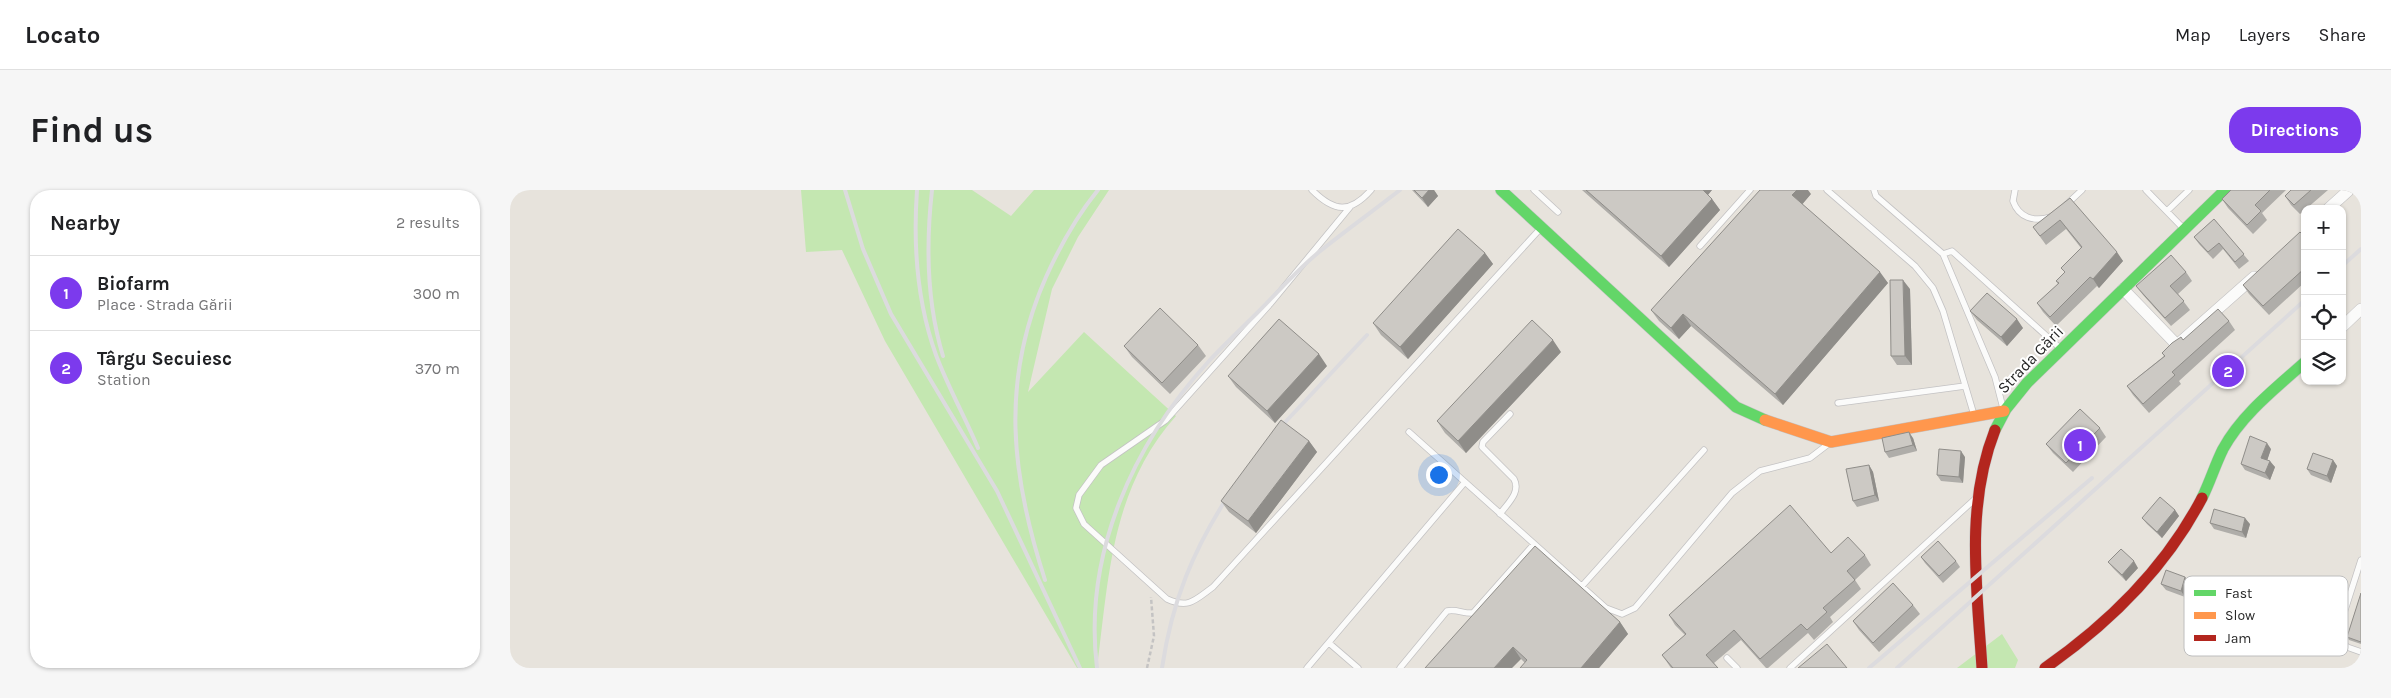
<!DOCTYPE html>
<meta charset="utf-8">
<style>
body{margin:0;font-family:Karla,sans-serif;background:#f6f6f6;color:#202124}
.controls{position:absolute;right:15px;top:15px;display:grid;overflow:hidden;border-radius:10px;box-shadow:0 1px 4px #0004}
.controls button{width:45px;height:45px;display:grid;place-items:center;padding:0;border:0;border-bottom:1px solid #e0e0e0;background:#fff;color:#202124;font:25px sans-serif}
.you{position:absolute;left:928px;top:284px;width:18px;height:18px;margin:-12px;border:4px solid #fff;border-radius:50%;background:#1a73e8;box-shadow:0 0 0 8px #1a73e833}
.badge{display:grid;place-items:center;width:32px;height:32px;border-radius:50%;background:#7c3aed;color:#fff;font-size:16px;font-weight:700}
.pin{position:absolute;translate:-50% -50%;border:2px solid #fff;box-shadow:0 1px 5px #0006}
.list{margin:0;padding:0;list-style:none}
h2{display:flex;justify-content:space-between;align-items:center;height:65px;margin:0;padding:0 20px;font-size:21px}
h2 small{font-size:16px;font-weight:400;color:#757577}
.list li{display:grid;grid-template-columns:32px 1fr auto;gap:15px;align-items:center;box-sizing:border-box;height:75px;padding:0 20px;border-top:1px solid #e0e0e0}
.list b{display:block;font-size:19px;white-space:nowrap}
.list p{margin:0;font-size:16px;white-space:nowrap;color:#757577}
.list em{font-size:16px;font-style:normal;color:#757577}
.icon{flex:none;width:28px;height:28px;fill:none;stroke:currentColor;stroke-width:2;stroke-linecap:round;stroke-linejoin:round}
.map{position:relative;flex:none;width:1851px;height:478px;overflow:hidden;border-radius:20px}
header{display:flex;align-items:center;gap:30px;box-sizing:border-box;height:70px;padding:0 25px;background:#fff;border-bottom:1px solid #e0e0e0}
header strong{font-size:24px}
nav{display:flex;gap:28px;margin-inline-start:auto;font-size:18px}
.intro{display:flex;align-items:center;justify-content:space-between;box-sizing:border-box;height:120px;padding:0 30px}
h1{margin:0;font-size:35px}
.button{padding:12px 22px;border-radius:20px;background:#7c3aed;color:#fff;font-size:18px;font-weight:700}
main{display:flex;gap:30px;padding:0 30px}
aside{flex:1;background:#fff;border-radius:20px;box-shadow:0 1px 4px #0004}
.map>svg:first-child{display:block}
.green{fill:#c4e7b1}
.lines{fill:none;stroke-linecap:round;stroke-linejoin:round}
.lane-casing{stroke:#c3c2c3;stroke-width:7}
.street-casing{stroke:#c3c2c3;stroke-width:12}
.fast-casing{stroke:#c3c2c3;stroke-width:12}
.slow-casing{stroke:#c3c2c3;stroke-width:12}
.jam-casing{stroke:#c3c2c3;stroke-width:12}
.path{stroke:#c4c3c3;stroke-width:2.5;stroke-dasharray:4 2.5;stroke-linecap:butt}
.lane{stroke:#fbfbfa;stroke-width:5.5}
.street{stroke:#fbfbfa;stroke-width:11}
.fast{stroke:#63d668;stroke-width:11}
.slow{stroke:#ff974d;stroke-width:11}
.jam{stroke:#b3261e;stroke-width:11}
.rail{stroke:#dcdbde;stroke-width:4}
.wall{fill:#afada9}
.shaded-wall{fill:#8f8d89}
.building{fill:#ccc9c4;stroke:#8f8d89}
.labels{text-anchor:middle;stroke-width:4;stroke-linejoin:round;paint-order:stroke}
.street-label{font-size:16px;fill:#282828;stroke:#fff}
.key{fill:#fff;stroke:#bebebe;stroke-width:1}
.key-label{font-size:14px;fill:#282828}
</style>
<header>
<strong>Locato</strong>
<nav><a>Map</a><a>Layers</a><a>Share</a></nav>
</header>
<div class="intro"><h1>Find us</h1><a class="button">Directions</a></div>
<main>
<aside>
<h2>Nearby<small>2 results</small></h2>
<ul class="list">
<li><span class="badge">1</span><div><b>Biofarm</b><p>Place · Strada Gării</p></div><em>300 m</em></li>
<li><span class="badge">2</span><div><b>Târgu Secuiesc</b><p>Station</p></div><em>370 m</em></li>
</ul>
</aside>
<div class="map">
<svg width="1851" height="478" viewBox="0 0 1851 478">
<rect width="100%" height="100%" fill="#e7e3dc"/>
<!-- green -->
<path class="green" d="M 291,0 L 462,0 L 501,26 L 524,0 L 599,0 L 568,47 L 542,99 L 518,202 L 574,142 L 666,226 C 601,299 599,386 587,478 L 567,478 L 375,151 L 332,60 L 296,62 Z
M 1492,444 L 1508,470 L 1505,478 L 1447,478 Z"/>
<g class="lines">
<!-- lane casing -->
<g class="lane-casing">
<path id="lane" d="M 802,0 C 824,22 840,24 861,0
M 1024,0 L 1048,22
M 1317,0 L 1405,76 L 1423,98 L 1433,121 L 1464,225
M 1364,0 L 1366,6 L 1433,64 L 1442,61 L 1551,159
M 1505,0 L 1503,11 C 1509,28 1524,32 1540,27
M 1636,0 L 1674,39
M 1557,14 L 1572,0
M 840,17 L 760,114 L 656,230 L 591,275 L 569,305 L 566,318 L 574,334 L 657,409 C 679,419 685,410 703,397 L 1030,39
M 1657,21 L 1679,0
M 1190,56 L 1240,0
M 1433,64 L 1485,187 L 1493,218
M 1328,213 L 1455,196
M 899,242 L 1096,418 L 1112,424 L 1125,418 L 1222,303 L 1250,281 L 1300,268 L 1317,255
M 990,324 C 998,313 1011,302 1004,289 L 972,257 L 973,252 L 1000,224
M 1851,370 L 1827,445 L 1837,457 L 1851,462
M 1072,396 L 1194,260
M 819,453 L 848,478
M 1217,468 L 1227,478
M 797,478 L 955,292
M 890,478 L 937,421 C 947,419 954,424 963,423 L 1024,354
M 1280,478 L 1465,309"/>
</g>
<!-- street casing -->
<g class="street-casing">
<path id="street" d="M 1818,19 L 1838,1
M 1613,99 L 1667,155 L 1744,87
M 1832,137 L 1851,119"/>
</g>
<!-- fast casing -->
<g class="fast-casing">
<path id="fast" d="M 991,0 L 1226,217 L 1255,230
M 1485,240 L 1496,219 L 1517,193 L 1715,0
M 1692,308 C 1700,292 1705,275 1713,259 C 1732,224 1766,198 1795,172"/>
</g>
<!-- slow casing -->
<g class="slow-casing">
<path id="slow" d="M 1255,230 L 1321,252 L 1494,221"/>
</g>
<!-- jam casing -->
<g class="jam-casing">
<path id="jam" d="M 1472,478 C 1467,398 1455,316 1485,240
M 1535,478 C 1598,434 1656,377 1692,308"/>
</g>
<!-- path -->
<path class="path" d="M 637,478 L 644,446 L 641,407"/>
<!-- lane -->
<use href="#lane" class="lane"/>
<!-- street -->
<use href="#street" class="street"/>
<!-- fast -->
<use href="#fast" class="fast"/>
<!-- slow -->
<use href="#slow" class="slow"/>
<!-- jam -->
<use href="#jam" class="jam"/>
<!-- rail -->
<path class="rail" d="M 335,0 L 353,59 L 381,124 L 487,301 L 570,478
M 407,0 C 403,56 407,112 426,165 C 438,197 455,227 468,258
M 422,0 C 416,54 417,114 433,166
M 1832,76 L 1851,59
M 765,243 L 857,145
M 535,390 C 501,285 490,191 536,87 C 550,56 566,27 588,0
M 587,478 C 573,364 623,254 699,171 C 714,155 731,139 747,123 C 767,103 787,80 809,62 C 835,41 863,21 890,0
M 652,478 C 662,411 683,360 720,303
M 1359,478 L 1582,288
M 1387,478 L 1795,110"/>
</g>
<!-- wall -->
<path class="wall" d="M 902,0 L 924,0 L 928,6 L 918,17 Z
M 1072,0 L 1202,0 L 1198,5 L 1202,9 L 1210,20 L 1159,77 Z
M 1721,0 L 1776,0 L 1752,23 L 1757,30 L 1743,44 L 1718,18 L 1712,9 Z
M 1781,0 L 1818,0 L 1796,19 L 1795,19 L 1795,20 L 1790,24 L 1781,15 L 1775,6 Z
M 1301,4 L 1292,14 L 1378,93 L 1273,215 L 1181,136 L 1169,149 L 1149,131 L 1141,120 Z
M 1560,8 L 1613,71 L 1589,98 L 1587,96 L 1546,136 L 1533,122 L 1527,113 L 1548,94 L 1546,91 L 1555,82 L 1551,78 L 1571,58 L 1556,39 L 1536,55 L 1523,37 Z
M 1704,29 L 1739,71 L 1729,79 L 1713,59 L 1703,69 L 1689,54 L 1684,47 Z
M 1795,47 L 1795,92 L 1759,125 L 1739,104 L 1733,95 Z
M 975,63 L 983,74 L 898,169 L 871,145 L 863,133 Z
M 1676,82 L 1682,91 L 1668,104 L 1680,120 L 1661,136 L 1633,105 L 1626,96 Z
M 1400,99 L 1402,175 L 1387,175 L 1381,166 Z
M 1460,121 L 1513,138 L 1497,156 L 1467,130 Z
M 1719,131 L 1725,140 L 1669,191 L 1671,194 L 1639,223 L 1623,205 L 1617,196 L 1654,166 L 1652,163 L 1673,150 Z
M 688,155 L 696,166 L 660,204 L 622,167 L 614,156 Z
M 1051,162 L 956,263 L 935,243 L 927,231 Z
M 817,176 L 765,233 L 726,197 L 718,186 Z
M 1590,238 L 1596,247 L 1563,282 L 1543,263 L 1536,254 Z
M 1403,248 L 1407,261 L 1379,268 L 1375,262 Z
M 799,251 L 807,262 L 746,343 L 719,322 L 711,311 Z
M 1761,259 L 1757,270 L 1765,277 L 1760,290 L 1735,280 L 1731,274 Z
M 1455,267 L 1453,293 L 1431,291 L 1427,285 Z
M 1823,270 L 1827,276 L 1821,293 L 1801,285 L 1797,279 Z
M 1359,275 L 1363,282 L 1369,311 L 1347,317 L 1343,311 Z
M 1665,320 L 1669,326 L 1652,348 L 1637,334 L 1632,328 Z
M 1700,333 L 1740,334 L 1736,348 L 1704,339 Z
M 1321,363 L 1355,365 L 1361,375 L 1345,390 L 1351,399 L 1320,427 L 1323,432 L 1304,450 L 1298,443 L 1258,478 L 1256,478 L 1231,450 L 1204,473 L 1208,478 L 1161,478 L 1152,465 L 1175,445 L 1165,435 L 1159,425 Z
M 1411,367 L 1446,371 L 1450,377 L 1433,393 L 1415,373 Z
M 1598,372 L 1628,378 L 1616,391 L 1603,378 Z
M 1675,387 L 1680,393 L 1675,407 L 1656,400 L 1651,394 Z
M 1851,403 L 1851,454 L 1839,450 L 1837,447 Z
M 1724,407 L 1728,413 L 1723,425 L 1705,417 L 1700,411 Z
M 1403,415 L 1410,424 L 1369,462 L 1349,440 L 1343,431 Z
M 1802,423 L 1806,429 L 1799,455 L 1782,450 L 1778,444 Z
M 1110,432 L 1118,444 L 1089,478 L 1010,478 L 1015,473 L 1011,469 L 915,478 Z"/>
<!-- shaded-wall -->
<path class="shaded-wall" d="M 919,0 L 924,0 L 928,6 L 918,17 L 912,8 Z
M 1191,0 L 1202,0 L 1196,7 Z
M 1287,0 L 1298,0 L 1301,4 L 1290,17 L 1282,5 Z
M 1202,9 L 1210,20 L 1159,77 L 1151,66 Z
M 1607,62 L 1613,71 L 1589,98 L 1583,89 Z
M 975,63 L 983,74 L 898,169 L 890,157 Z
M 1370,82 L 1378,93 L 1273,215 L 1265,204 Z
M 1393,90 L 1400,99 L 1402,175 L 1395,166 Z
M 1173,124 L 1181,136 L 1169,149 L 1161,138 Z
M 1507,129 L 1513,138 L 1497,156 L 1491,147 Z
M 1043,150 L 1051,162 L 956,263 L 948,251 Z
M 809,164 L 817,176 L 765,233 L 757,221 Z
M 1399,242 L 1403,248 L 1407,261 L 1403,255 Z
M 799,251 L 807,262 L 746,343 L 738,331 Z
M 1757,253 L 1761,259 L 1756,274 L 1751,268 Z
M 1451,261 L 1455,267 L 1453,293 L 1449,287 Z
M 1823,270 L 1827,276 L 1821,293 L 1817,286 Z
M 1760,271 L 1765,277 L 1760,290 L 1755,283 Z
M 1359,275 L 1363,282 L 1369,311 L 1365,305 Z
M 1665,320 L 1669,326 L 1652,348 L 1647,342 Z
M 1735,328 L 1740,334 L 1736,348 L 1732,342 Z
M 1624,371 L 1628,378 L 1616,391 L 1612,385 Z
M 1675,387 L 1680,393 L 1675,407 L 1671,401 Z
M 1724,407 L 1728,413 L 1723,425 L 1719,418 Z
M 1802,423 L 1806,429 L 1799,455 L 1795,448 Z
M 1110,432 L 1118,444 L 1089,478 L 1071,478 Z
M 1003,457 L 1011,469 L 1002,478 L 984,478 Z"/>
<!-- building -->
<path class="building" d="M 904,0 L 919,0 L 912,8 Z
M 1076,0 L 1193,0 L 1202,9 L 1151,66 Z
M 1250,0 L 1287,0 L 1282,5 L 1370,82 L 1265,204 L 1173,124 L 1161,138 L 1141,120 Z
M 1721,0 L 1760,0 L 1745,15 L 1751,21 L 1737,35 L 1712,9 Z
M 1781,0 L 1801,0 L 1784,15 L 1775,6 Z
M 1560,8 L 1607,62 L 1583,89 L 1580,87 L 1540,127 L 1527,113 L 1549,93 L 1546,91 L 1555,82 L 1551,78 L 1572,57 L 1550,30 L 1530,46 L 1523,37 Z
M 1704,29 L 1734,64 L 1725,72 L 1709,53 L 1698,62 L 1684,47 Z
M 948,39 L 975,63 L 890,157 L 863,133 Z
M 1790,42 L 1795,47 L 1795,78 L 1753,116 L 1733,95 Z
M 1661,65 L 1676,82 L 1660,96 L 1674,111 L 1655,128 L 1626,96 Z
M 1380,90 L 1393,90 L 1395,166 L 1381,166 Z
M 1477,103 L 1507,129 L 1491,147 L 1460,121 Z
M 650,118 L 688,155 L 652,193 L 614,156 Z
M 1708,119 L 1719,131 L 1662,182 L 1665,185 L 1633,214 L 1617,196 L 1655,166 L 1652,163 L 1662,153 L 1671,147 L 1673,150 Z
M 769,129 L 809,164 L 757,221 L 718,186 Z
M 1022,130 L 1043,150 L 948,251 L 927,231 Z
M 1570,219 L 1590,238 L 1556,273 L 1536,254 Z
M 771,230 L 799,251 L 738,331 L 711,311 Z
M 1399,242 L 1403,255 L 1375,262 L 1372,248 Z
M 1740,246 L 1757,253 L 1751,268 L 1760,271 L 1755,283 L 1731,274 Z
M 1429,259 L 1451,261 L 1449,287 L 1427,285 Z
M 1803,263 L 1823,270 L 1817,286 L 1797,279 Z
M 1359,275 L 1365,305 L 1343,311 L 1336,279 Z
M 1650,307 L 1665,320 L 1647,342 L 1632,328 Z
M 1280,315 L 1321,363 L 1338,347 L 1355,365 L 1337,381 L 1345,390 L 1313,418 L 1317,422 L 1297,440 L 1291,434 L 1250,469 L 1224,440 L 1196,465 L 1208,478 L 1163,478 L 1152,465 L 1176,444 L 1159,425 Z
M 1704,319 L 1735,328 L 1732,342 L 1700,333 Z
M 1428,351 L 1446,371 L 1429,386 L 1411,367 Z
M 1025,356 L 1110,432 L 1071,478 L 1010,478 L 1017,470 L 1003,457 L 984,478 L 915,478 Z
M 1611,359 L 1624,371 L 1612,385 L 1598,372 Z
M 1656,380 L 1675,387 L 1671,401 L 1651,394 Z
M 1383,393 L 1403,415 L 1363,453 L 1343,431 Z
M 1851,403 L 1851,452 L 1837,447 Z
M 1317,454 L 1337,478 L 1288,478 Z"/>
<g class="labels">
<!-- street labels -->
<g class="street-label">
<text transform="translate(1520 169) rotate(-46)" y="6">Strada Gării</text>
</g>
</g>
<!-- legend -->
<rect x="1674" y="386" width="164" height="80" rx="8" class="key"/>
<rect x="1684" y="400" width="22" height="6" fill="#63d668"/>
<rect x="1684" y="422" width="22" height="7" fill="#ff974d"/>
<rect x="1684" y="445" width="22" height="6" fill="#b3261e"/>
<g class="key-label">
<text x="1715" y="408">Fast</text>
<text x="1715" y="430">Slow</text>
<text x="1715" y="453">Jam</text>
</g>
</svg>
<div class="controls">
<button>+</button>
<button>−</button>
<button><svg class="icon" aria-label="locate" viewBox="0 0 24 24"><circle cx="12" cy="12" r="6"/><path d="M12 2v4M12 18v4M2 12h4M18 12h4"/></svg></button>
<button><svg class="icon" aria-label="layers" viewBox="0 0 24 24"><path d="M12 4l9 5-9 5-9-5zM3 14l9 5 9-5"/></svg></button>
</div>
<div class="you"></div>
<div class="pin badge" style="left:1570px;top:255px">1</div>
<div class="pin badge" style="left:1718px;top:181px">2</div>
</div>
</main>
